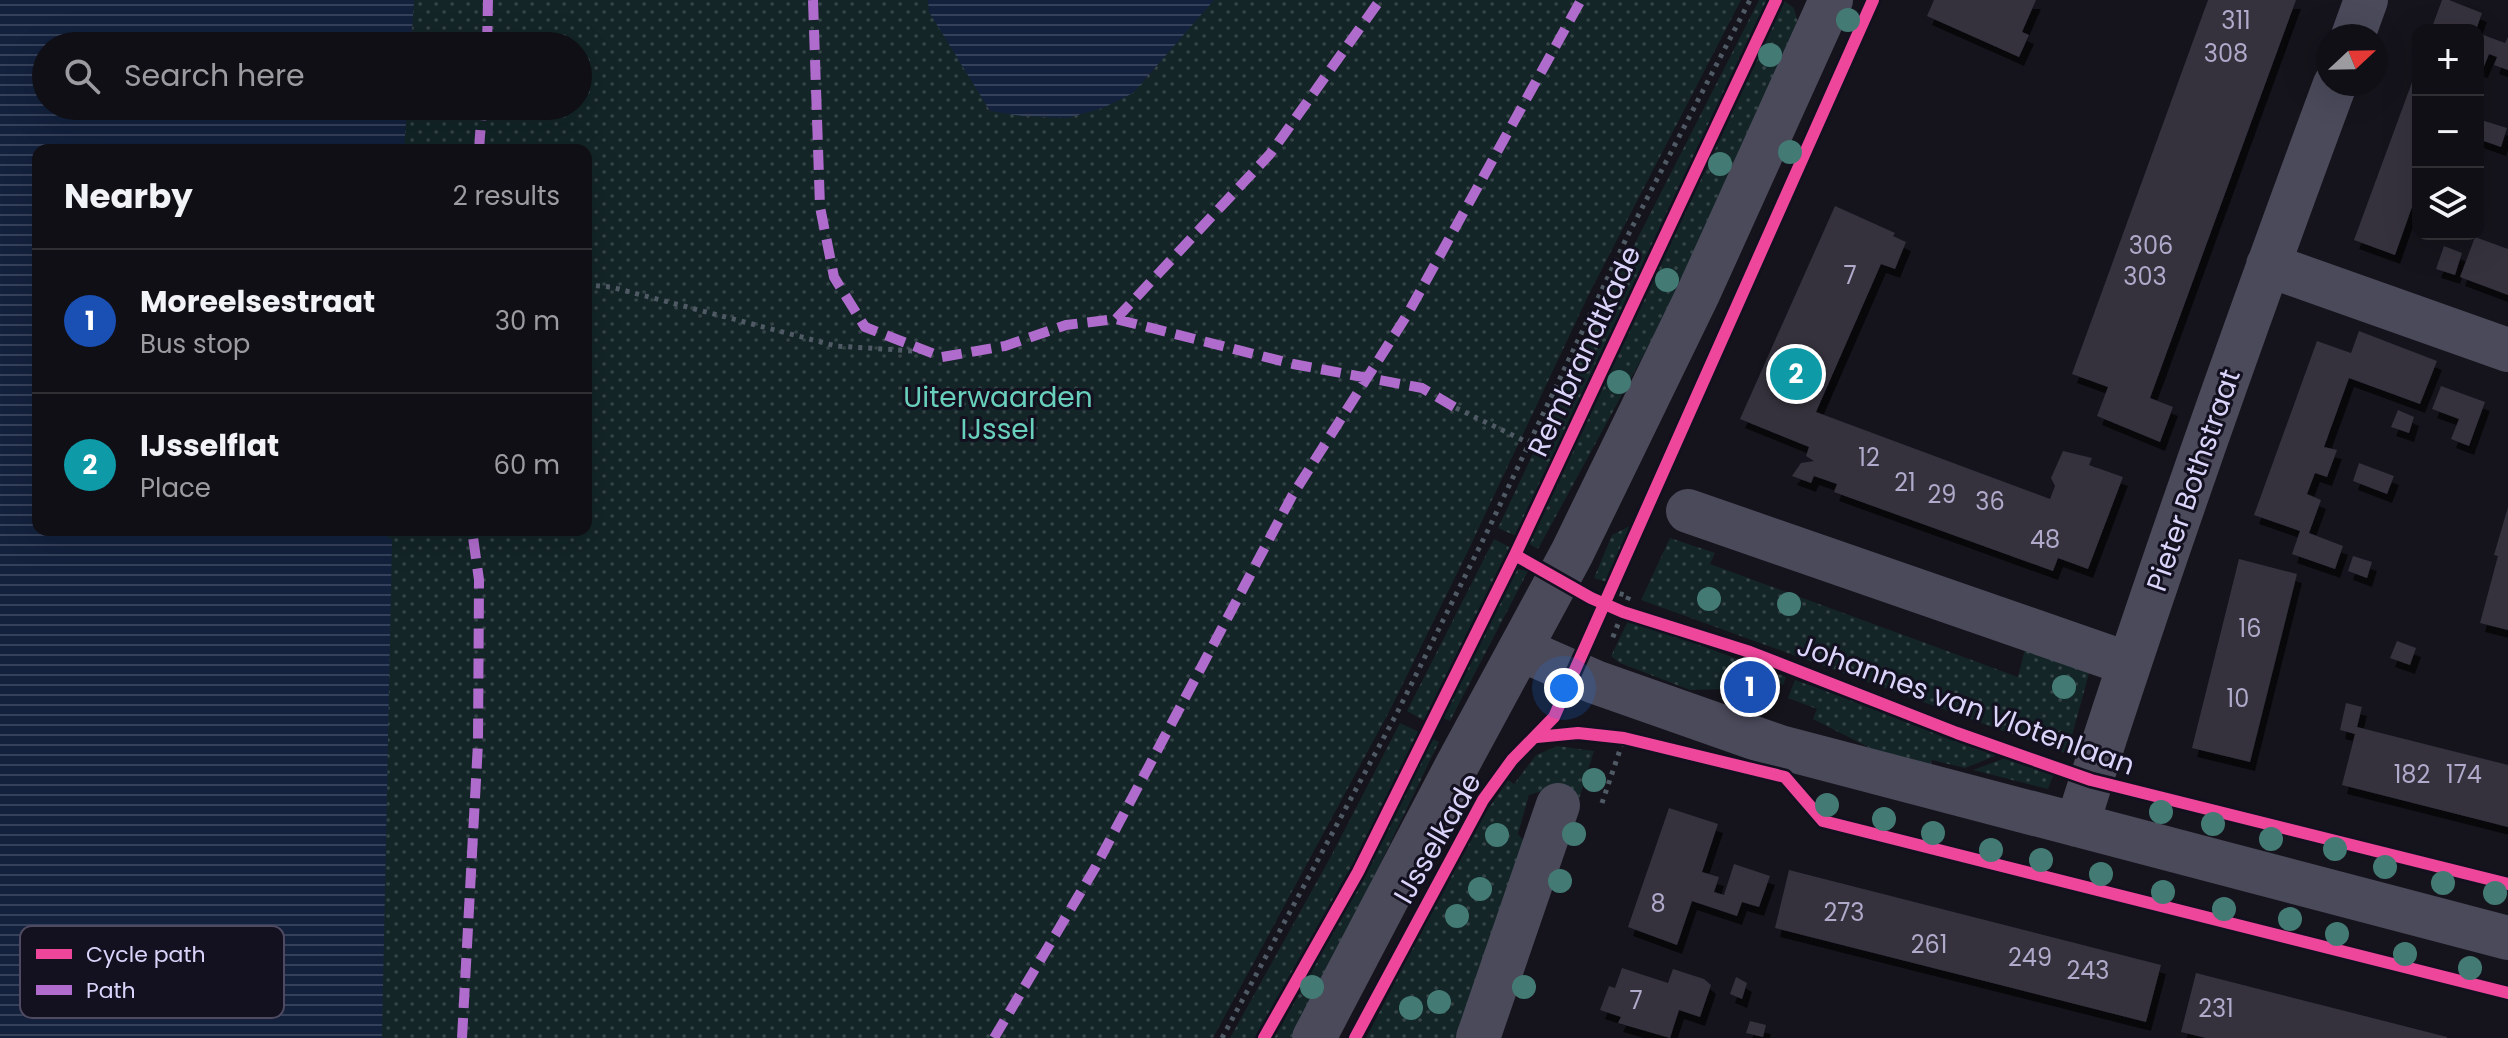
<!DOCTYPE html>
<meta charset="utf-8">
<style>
body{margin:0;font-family:Poppins,sans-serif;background:#19181e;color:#f1f3f6}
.controls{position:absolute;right:24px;top:24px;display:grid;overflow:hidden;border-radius:16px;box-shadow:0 8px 32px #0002}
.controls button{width:72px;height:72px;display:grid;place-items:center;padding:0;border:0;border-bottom:2px solid #302f34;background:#100f15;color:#f1f3f6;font:40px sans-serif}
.compass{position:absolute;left:2316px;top:24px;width:72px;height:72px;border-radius:50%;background:#100f15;box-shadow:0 8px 32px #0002;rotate:68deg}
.you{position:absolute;left:1564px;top:688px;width:28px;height:28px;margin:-20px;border:6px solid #fff;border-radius:50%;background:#1a73e8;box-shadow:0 0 0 12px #1a73e833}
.badge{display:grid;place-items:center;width:52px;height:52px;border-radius:50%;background:#8c9099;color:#fff;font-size:26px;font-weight:700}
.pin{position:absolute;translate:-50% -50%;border:4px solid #fff;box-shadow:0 2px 8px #0006}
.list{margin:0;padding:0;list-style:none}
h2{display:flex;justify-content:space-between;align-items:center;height:104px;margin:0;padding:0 32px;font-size:34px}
h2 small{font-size:26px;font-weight:400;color:#9c9ca0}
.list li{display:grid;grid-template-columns:52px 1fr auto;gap:24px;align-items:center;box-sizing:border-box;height:144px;padding:0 32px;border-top:2px solid #302f34}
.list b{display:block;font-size:30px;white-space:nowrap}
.list p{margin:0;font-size:26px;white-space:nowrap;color:#9c9ca0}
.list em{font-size:26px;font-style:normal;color:#9c9ca0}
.icon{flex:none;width:44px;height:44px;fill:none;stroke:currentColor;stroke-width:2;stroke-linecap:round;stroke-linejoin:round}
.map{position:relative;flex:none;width:2508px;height:1038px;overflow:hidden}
.search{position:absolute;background:#100f15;box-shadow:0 8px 32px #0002;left:32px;top:32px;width:560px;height:88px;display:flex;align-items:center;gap:20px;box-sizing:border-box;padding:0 28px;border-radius:44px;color:#9c9ca0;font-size:30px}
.panel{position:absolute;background:#100f15;box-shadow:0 8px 32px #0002;left:32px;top:144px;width:560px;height:392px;border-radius:16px}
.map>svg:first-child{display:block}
.grass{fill:url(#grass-dots)}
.water{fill:url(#water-rules)}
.building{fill:#34313e;filter:url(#shadow)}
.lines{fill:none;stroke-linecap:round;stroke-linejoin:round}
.path{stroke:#4f5a65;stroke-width:5;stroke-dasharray:4 6;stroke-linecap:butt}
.minor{stroke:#4b4a5b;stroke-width:44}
.quiet{stroke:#b06ccc;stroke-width:10;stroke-dasharray:20 10;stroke-linecap:butt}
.cycleway-casing{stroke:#13101f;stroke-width:17}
.cycleway{stroke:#ed469a;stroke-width:12}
.tree{fill:#437b74}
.labels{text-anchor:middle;stroke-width:6;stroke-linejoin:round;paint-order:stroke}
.number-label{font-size:24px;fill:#b0aacb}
.street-label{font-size:28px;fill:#dad3fa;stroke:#13101f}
.park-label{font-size:28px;fill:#68d0bc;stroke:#13101f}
.key{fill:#13101f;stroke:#4f4a61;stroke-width:2}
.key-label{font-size:22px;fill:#dad3fa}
</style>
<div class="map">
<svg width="2508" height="1038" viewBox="0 0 2508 1038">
<defs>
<pattern id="grass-dots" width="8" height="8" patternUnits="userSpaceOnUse" patternTransform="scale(2)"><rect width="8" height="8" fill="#132527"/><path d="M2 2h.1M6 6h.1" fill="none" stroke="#354447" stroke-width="1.8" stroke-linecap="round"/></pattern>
<pattern id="water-rules" width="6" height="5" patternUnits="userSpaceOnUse" patternTransform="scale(2)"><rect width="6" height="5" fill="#13213d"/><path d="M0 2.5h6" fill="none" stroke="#35405a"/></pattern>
<filter id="shadow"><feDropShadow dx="5" dy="9" stdDeviation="0" flood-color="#0009"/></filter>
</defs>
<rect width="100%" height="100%" fill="#15141c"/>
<!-- grass -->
<path class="grass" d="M 274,0 L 1741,0 L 1589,294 L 1466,555 L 1390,710 L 1213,1038 L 257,1038 L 256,530 L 586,530 L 586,150 L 268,150 L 270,106 L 578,106 L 578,46 L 272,46 Z
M 1759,0 L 1770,0 L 1518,537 L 1498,528 L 1597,318 Z
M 1783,0 L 1794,8 L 1798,23 L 1692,266 L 1538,549 L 1526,542 Z
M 1630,526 L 1633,527 L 1607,582 L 1594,578 L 1612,535 Z
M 1670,538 L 1715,553 L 1710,564 L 2018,677 L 2025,649 L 2089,673 L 2067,754 L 1641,600 Z
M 1494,539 L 1513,549 L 1425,721 L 1407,711 Z
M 1517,569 L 1528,571 L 1450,721 L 1443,718 L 1442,713 L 1511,574 Z
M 1629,619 L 1786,677 L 1783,685 L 1749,672 L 1745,684 L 1734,679 L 1730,689 L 1690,690 L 1620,663 L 1611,656 Z
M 1795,680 L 2000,754 L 1965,768 L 1932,760 L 1931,764 L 1915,771 L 1813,719 L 1817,709 L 1788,698 Z
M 1400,723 L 1419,732 L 1330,910 L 1255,1038 L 1230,1038 L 1330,858 Z
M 1429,737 L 1439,742 L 1330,968 L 1291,1038 L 1274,1038 L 1317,962 Z
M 1557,746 L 1594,751 L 1578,802 L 1539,792 L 1529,795 L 1518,834 L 1526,843 L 1462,1038 L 1366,1038 L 1473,831 L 1508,780 L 1514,784 L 1536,755 Z
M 2008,757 L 2054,773 L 2048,789 L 1973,770 Z"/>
<!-- water -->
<path class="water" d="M 0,0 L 414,0 L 411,46 L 46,46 L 46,106 L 407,106 L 404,150 L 38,150 L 38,530 L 375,530 L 392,539 L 382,1038 L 0,1038 Z
M 928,0 L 1214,0 L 1133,93 L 1103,108 L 1067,118 L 1022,116 L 990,111 L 929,12 Z"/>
<!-- building -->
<path class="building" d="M 1934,0 L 2036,0 L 2022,32 L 2029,35 L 2019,57 L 1927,16 Z
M 2208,0 L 2296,0 L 2150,398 L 2173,407 L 2160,442 L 2097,416 L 2108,387 L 2072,374 Z
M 2442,0 L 2449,0 L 2482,13 L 2476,30 L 2431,30 Z
M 2478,33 L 2505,43 L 2508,37 L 2508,70 L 2494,65 L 2497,57 L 2489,54 L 2483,69 L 2478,68 Z
M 2418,66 L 2418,190 L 2395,255 L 2354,240 Z
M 2478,119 L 2507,128 L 2501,147 L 2478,139 Z
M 1835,206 L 1895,233 L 1893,236 L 1906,242 L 1895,269 L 1881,264 L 1816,412 L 2050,499 L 2055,486 L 2051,478 L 2063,451 L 2092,458 L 2089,465 L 2123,477 L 2088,569 L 2058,558 L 2053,571 L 1834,492 L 1837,484 L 1814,476 L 1811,483 L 1792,476 L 1801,463 L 1814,461 L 1806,456 L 1809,447 L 1740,419 Z
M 2475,237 L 2508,249 L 2508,295 L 2460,277 Z
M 2444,246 L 2462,253 L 2455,275 L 2436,269 Z
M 2359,331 L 2437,361 L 2420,404 L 2349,378 L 2324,447 L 2337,450 L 2327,477 L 2315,473 L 2307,494 L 2321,500 L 2309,533 L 2343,546 L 2335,569 L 2292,554 L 2300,531 L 2254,515 L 2317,341 L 2351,353 Z
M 2441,386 L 2485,402 L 2469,446 L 2451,439 L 2459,419 L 2432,409 Z
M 2398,410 L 2414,417 L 2409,433 L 2391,427 Z
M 2359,463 L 2394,476 L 2387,494 L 2353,481 Z
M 2508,507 L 2508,630 L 2480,623 L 2498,556 L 2494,555 Z
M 2353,556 L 2372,562 L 2367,578 L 2348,571 Z
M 2239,559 L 2297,574 L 2250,762 L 2192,748 Z
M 2397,641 L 2416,648 L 2410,665 L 2390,658 Z
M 2346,703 L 2362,707 L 2357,727 L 2508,765 L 2508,827 L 2342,785 L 2355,734 L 2340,730 Z
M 1669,808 L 1718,824 L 1702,872 L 1719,877 L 1714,892 L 1724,895 L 1734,864 L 1770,876 L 1759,907 L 1742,902 L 1737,916 L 1692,901 L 1677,945 L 1628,927 Z
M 1789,870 L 2161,965 L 2146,1022 L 1775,928 Z
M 1622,968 L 1668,983 L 1673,969 L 1704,979 L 1711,985 L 1700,1017 L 1679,1010 L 1670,1038 L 1618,1023 L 1621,1017 L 1600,1010 L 1609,986 L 1615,988 Z
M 2196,973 L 2447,1037 L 2447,1038 L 2206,1038 L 2181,1032 Z
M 1736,977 L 1747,983 L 1742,999 L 1730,994 Z
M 1750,1021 L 1766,1025 L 1763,1037 L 1746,1033 Z"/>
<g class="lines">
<!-- path -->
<path class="path" d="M 586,285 L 611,287 L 836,346 L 929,352
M 1456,408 L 1529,443
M 1610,591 L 1629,596 L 1611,642
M 1602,803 L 1624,738
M 1222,1038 L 1397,713 L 1488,530 L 1627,237 L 1750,0"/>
<!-- minor -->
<path class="minor" d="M 2353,36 L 2366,0
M 2268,265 L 2508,350
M 1688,511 L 2129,664
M 1520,649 L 1595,682 L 1780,747 L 2508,938
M 2077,825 C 2156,576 2244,329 2335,84
M 1314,1038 L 1455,769 L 1572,553 L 1698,294 L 1831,0
M 1478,1038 L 1558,805"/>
<!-- quiet -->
<path class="quiet" d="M 813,0 L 820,207 L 834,277 L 865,327 L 942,357 L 1005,346 L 1066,325 L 1116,319 L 1293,364 L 1422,388 L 1456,408
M 487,46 L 488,0
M 479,150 L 482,106
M 1116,319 L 1270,154 L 1380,0
M 462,1038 L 478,743 L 479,580 L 472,530
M 994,1038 L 1095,868 L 1292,496 L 1407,315 L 1581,0"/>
<!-- cycleway casing -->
<g class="cycleway-casing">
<path id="cycleway" d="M 1515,555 L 1591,598 L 1623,612 L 1750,652 L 1957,733 L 2091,780 L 2508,884
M 1537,737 L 1578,733 L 1624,738 L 1785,777 L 1823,821 L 2508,993
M 1264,1038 L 1358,872 L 1515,555 L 1776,0
M 1355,1038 L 1483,800 L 1512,760 L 1554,717 L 1873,0"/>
</g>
<!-- cycleway -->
<use href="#cycleway" class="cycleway"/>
</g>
<!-- trees -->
<g class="tree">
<circle cx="1848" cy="20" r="12"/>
<circle cx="1770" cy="55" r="12"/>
<circle cx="1790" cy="152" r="12"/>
<circle cx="1720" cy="164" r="12"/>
<circle cx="1667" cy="280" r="12"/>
<circle cx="1619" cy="382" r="12"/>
<circle cx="1709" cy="599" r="12"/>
<circle cx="1789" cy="604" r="12"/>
<circle cx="2064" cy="687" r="12"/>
<circle cx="1594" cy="780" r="12"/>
<circle cx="1827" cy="805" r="12"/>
<circle cx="2161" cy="812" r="12"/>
<circle cx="1884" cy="819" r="12"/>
<circle cx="2213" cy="824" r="12"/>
<circle cx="1933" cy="833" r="12"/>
<circle cx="1574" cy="834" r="12"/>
<circle cx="1497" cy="835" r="12"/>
<circle cx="2271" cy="839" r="12"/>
<circle cx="2335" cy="849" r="12"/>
<circle cx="1991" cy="850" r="12"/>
<circle cx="2041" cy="860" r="12"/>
<circle cx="2385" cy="867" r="12"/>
<circle cx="2101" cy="874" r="12"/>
<circle cx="1560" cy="881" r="12"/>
<circle cx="2443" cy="883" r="12"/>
<circle cx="1480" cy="889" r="12"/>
<circle cx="2163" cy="892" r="12"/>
<circle cx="2495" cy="893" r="12"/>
<circle cx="2224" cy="909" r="12"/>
<circle cx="1457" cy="916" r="12"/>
<circle cx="2290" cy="919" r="12"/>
<circle cx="2337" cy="934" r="12"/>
<circle cx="2405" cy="954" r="12"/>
<circle cx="2470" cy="968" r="12"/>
<circle cx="1312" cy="987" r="12"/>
<circle cx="1524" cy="987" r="12"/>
<circle cx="1439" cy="1002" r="12"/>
<circle cx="1411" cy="1008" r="12"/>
</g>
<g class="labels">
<!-- number labels -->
<g class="number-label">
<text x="2236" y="29">311</text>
<text x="2226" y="62">308</text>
<text x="2151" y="254">306</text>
<text x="1850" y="284">7</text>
<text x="2145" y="285">303</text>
<text x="1869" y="466">12</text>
<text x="1905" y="491">21</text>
<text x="1942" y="503">29</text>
<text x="1990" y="510">36</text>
<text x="2045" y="548">48</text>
<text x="2250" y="637">16</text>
<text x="2238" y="707">10</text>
<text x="2412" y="783">182</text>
<text x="2464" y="783">174</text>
<text x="1658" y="912">8</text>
<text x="1844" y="921">273</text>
<text x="1929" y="953">261</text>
<text x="2030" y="966">249</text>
<text x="2088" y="979">243</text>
<text x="1636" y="1009">7</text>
<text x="2216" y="1017">231</text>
</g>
<!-- street labels -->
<g class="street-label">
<text transform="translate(1584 351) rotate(-65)" y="10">Rembrandtkade</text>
<text transform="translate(2193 480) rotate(-71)" y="10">Pieter Bothstraat</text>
<text transform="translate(1966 705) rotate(20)" y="10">Johannes van Vlotenlaan</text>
<text transform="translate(1437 838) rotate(-60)" y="10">IJsselkade</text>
</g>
<!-- park labels -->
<g class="park-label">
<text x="998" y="407">Uiterwaarden<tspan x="998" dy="32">IJssel</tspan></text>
</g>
</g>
<!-- legend -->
<rect x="20" y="926" width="264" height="92" rx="12" class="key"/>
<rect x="36" y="949" width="36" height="10" fill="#ed469a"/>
<rect x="36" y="985" width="36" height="10" fill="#b06ccc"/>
<g class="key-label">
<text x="86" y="962">Cycle path</text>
<text x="86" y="998">Path</text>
</g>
</svg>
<div class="controls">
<button>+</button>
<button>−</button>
<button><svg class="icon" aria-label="layers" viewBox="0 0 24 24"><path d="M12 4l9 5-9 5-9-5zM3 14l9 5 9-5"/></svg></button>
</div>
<svg class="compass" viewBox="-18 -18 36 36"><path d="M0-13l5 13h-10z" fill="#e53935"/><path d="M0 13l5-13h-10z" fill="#9c9ca0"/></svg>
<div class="you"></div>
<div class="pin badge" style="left:1750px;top:687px;background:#1a4fb4">1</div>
<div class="pin badge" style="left:1796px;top:374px;background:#0f9aa8">2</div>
<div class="search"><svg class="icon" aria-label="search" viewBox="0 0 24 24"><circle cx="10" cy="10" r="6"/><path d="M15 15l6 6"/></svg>Search here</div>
<section class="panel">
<h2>Nearby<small>2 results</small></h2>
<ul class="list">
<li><span class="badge" style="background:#1a4fb4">1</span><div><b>Moreelsestraat</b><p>Bus stop</p></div><em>30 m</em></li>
<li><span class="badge" style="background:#0f9aa8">2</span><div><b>IJsselflat</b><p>Place</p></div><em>60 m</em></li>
</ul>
</section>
</div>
